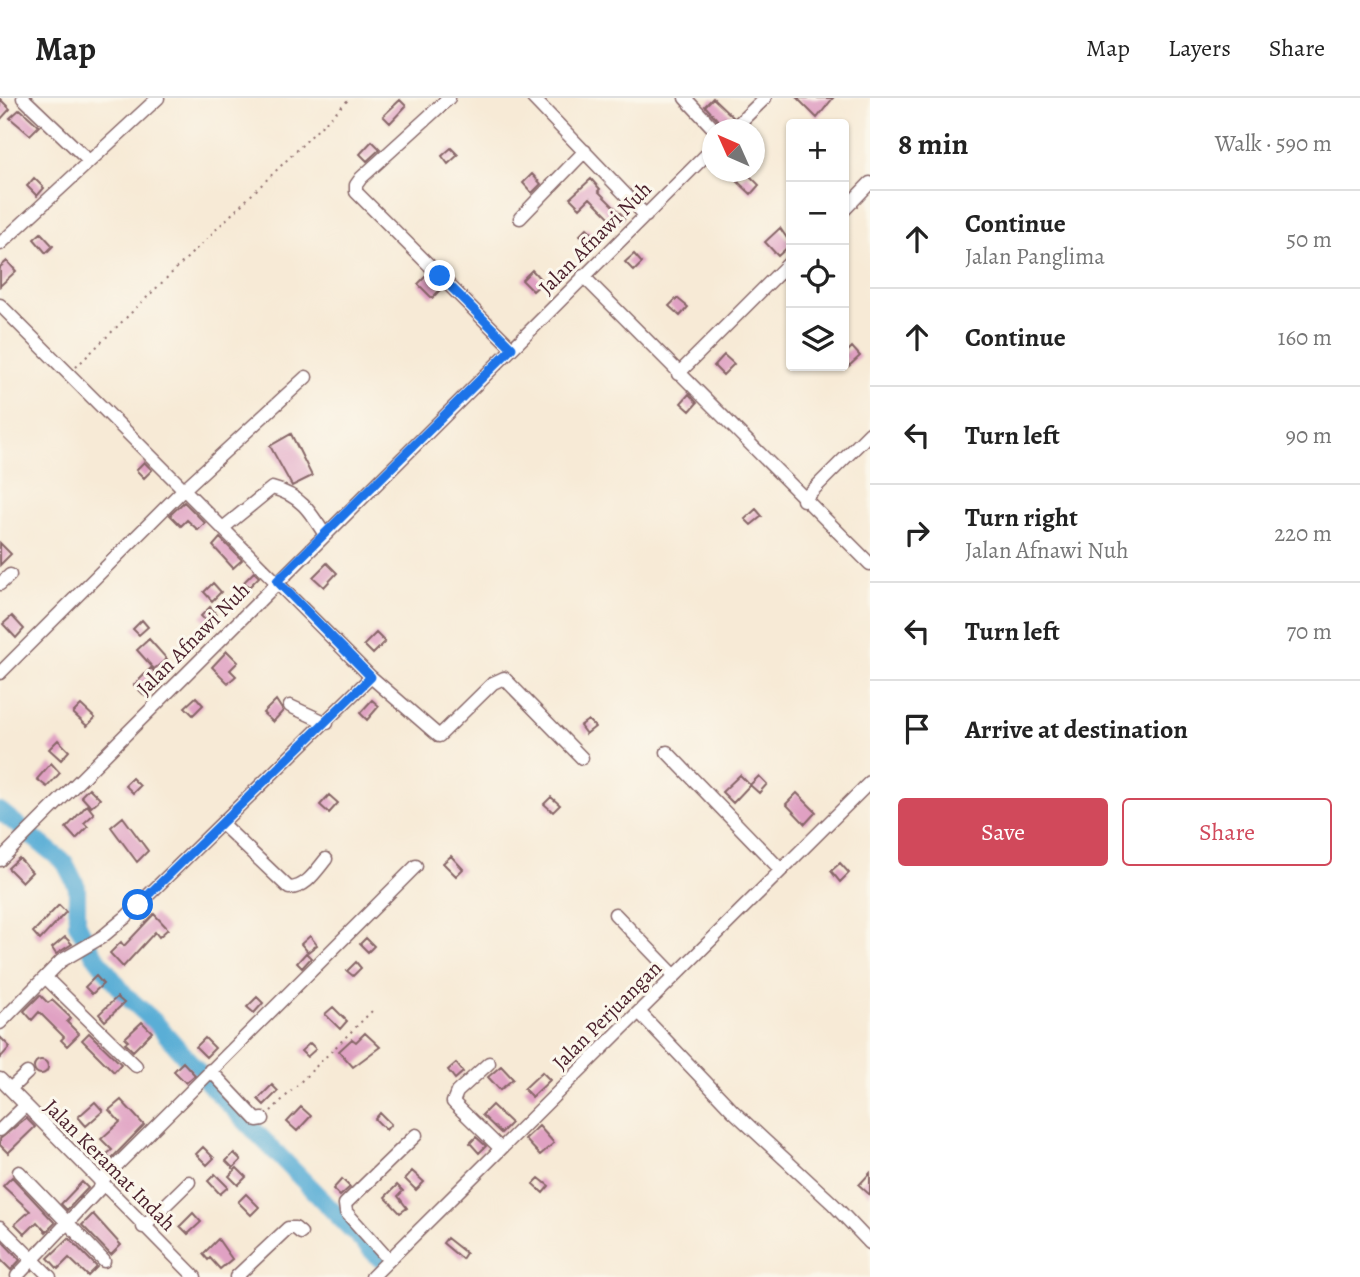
<!DOCTYPE html>
<meta charset="utf-8">
<style>
body{margin:0;font-family:Alegreya,serif;background:#f6f6f6;color:#222}
.controls{position:absolute;right:21px;top:21px;display:grid;overflow:hidden;border-radius:7px;box-shadow:0 2px 5px #0004}
.controls button{width:63px;height:63px;display:grid;place-items:center;padding:0;border:0;border-bottom:2px solid #e0e0e0;background:#fff;color:#222;font:35px sans-serif}
.compass{position:absolute;left:702px;top:21px;width:63px;height:63px;border-radius:50%;background:#fff;box-shadow:0 2px 5px #0004;rotate:315deg}
.stop{position:absolute;width:21px;height:21px;margin:-16px;border:5px solid #1a73e8;border-radius:50%;background:#fff}
.stop.end{background:#1a73e8;border-color:#fff;box-shadow:0 2px 7px #0008}
.list{margin:0;padding:0;list-style:none}
h2{display:flex;justify-content:space-between;align-items:center;height:91px;margin:0;padding:0 28px;font-size:30px}
h2 small{font-size:23px;font-weight:400;color:#767676}
.list li{display:grid;grid-template-columns:46px 1fr auto;gap:21px;align-items:center;box-sizing:border-box;height:98px;padding:0 28px;border-top:2px solid #e0e0e0}
.list b{display:block;font-size:26px;white-space:nowrap}
.list p{margin:0;font-size:23px;white-space:nowrap;color:#767676}
.list em{font-size:23px;font-style:normal;color:#767676}
.actions{display:flex;gap:14px;padding:21px 28px}
.actions a{flex:1;padding:16px 0;border:2px solid #d1495b;border-radius:7px;text-align:center;font-size:24px;color:#d1495b}
.actions .main{background:#d1495b;color:#fff}
.icon{flex:none;width:38px;height:38px;fill:none;stroke:currentColor;stroke-width:2;stroke-linecap:round;stroke-linejoin:round}
.map{position:relative;flex:none;width:870px;height:1179px;overflow:hidden}
header{display:flex;align-items:center;gap:42px;box-sizing:border-box;height:98px;padding:0 35px;background:#fff;border-bottom:2px solid #e0e0e0}
header strong{font-size:33px}
nav{display:flex;gap:38px;margin-inline-start:auto;font-size:24px}
main{display:flex}
aside{flex:1;background:#fff}
.map>svg:first-child{display:block}
.lines{fill:none;stroke-linecap:round;stroke-linejoin:round}
.river{stroke:#5aaed6;stroke-width:18}
.building{fill:#e0a1c3}
.minor-casing{stroke:#876667;stroke-width:15}
.path{stroke:#876667;stroke-width:2;stroke-dasharray:2 5;stroke-linecap:butt}
.minor{stroke:#fff;stroke-width:12}
.route{stroke:#1a73e8;stroke-width:9}
.labels{text-anchor:middle;stroke-width:6;stroke-linejoin:round;paint-order:stroke}
.street-label{font-size:21px;fill:#4a1f2b;stroke:#fbf7ec}
</style>
<header>
<strong>Map</strong>
<nav><a>Map</a><a>Layers</a><a>Share</a></nav>
</header>
<main>
<div class="map">
<svg width="870" height="1179" viewBox="0 0 870 1179">
<rect width="100%" height="100%" fill="#fbf7ec"/>
<filter id="ink" filterUnits="userSpaceOnUse"><feTurbulence type="fractalNoise" baseFrequency=".0143" numOctaves="2"/><feDisplacementMap in="SourceGraphic" scale="14" xChannelSelector="R" yChannelSelector="G"/><feConvolveMatrix kernelMatrix="1 2 1 2 8 2 1 2 1" color-interpolation-filters="sRGB"/></filter>
<filter id="wash" filterUnits="userSpaceOnUse"><feTurbulence type="fractalNoise" baseFrequency=".00686" numOctaves="4" result="noise"/><feDisplacementMap in="SourceGraphic" scale="28" xChannelSelector="R" yChannelSelector="G"/><feGaussianBlur stdDeviation="1.57" result="paint"/><feColorMatrix in="noise" values="0 0 0 0 0 0 0 0 0 0 0 0 0 0 0 0 0 1.4 0 .05"/><feComposite in="paint" operator="in"/></filter>
<g filter="url(#wash)">
<rect width="100%" height="100%" fill="#f7ead6"/>
<g class="lines">
<!-- river -->
<path class="river" d="M 0,713 L 65,765 L 77,789 L 77,825 L 92,854 L 126,898 L 155,924 L 211,988 L 380,1161"/>
</g>
<g id="blocks">
<!-- building -->
<path class="building" d="M 713,0 L 733,19 L 724,29 L 705,8 Z
M 797,0 L 833,0 L 817,20 Z
M 0,1 L 10,11 L 0,22 Z
M 400,2 L 406,8 L 390,25 L 383,18 Z
M 20,11 L 39,28 L 30,37 L 10,20 Z
M 372,43 L 380,51 L 367,63 L 360,56 Z
M 451,50 L 458,57 L 448,66 L 442,58 Z
M 747,75 L 759,87 L 751,96 L 738,84 Z
M 532,76 L 541,86 L 532,95 L 523,85 Z
M 34,80 L 44,90 L 37,98 L 27,88 Z
M 591,81 L 600,91 L 598,93 L 625,120 L 617,127 L 590,100 L 580,110 L 570,100 Z
M 587,130 L 599,142 L 592,149 L 580,137 Z
M 780,130 L 791,146 L 778,158 L 765,144 Z
M 41,135 L 53,148 L 46,155 L 34,141 Z
M 634,156 L 642,165 L 634,173 L 625,164 Z
M 7,163 L 16,173 L 0,188 L 0,169 Z
M 532,172 L 543,184 L 533,193 L 522,182 Z
M 427,177 L 441,191 L 432,200 L 418,186 Z
M 677,200 L 688,209 L 680,218 L 669,208 Z
M 852,249 L 860,258 L 849,268 L 844,257 Z
M 724,257 L 734,266 L 723,277 L 714,268 Z
M 689,296 L 697,305 L 690,313 L 681,305 Z
M 291,336 L 312,378 L 292,388 L 270,348 Z
M 144,364 L 152,372 L 144,380 L 136,372 Z
M 184,404 L 205,425 L 198,432 L 187,422 L 181,428 L 170,417 Z
M 756,411 L 762,418 L 751,427 L 745,421 Z
M 220,440 L 242,462 L 233,470 L 213,448 Z
M 0,445 L 11,456 L 0,467 Z
M 327,465 L 337,475 L 324,489 L 313,479 Z
M 254,474 L 259,479 L 249,489 L 244,484 Z
M 213,485 L 221,494 L 212,503 L 204,494 Z
M 210,509 L 216,516 L 208,525 L 201,518 Z
M 12,518 L 24,531 L 16,540 L 3,526 Z
M 142,522 L 148,529 L 139,537 L 133,531 Z
M 376,535 L 385,544 L 373,556 L 364,547 Z
M 149,541 L 167,561 L 154,571 L 137,552 Z
M 227,553 L 238,564 L 230,572 L 236,578 L 228,585 L 212,569 Z
M 151,570 L 160,580 L 145,598 L 134,587 Z
M 196,599 L 203,607 L 193,617 L 185,609 Z
M 276,602 L 283,613 L 273,624 L 263,615 Z
M 372,602 L 379,608 L 367,622 L 360,615 Z
M 81,607 L 95,620 L 87,628 L 73,615 Z
M 588,622 L 595,629 L 586,636 L 580,628 Z
M 58,642 L 69,653 L 61,662 L 49,651 Z
M 51,665 L 60,675 L 47,689 L 37,681 Z
M 740,677 L 750,687 L 733,705 L 722,694 Z
M 759,678 L 767,686 L 759,695 L 750,687 Z
M 132,680 L 140,688 L 133,695 L 125,687 Z
M 89,690 L 100,701 L 91,709 L 81,698 Z
M 797,695 L 816,714 L 805,726 L 786,706 Z
M 329,697 L 338,705 L 329,715 L 320,707 Z
M 551,699 L 560,707 L 553,714 L 544,706 Z
M 87,707 L 94,716 L 84,725 L 88,729 L 76,741 L 66,730 Z
M 123,719 L 148,753 L 137,764 L 111,729 Z
M 451,758 L 463,771 L 456,778 L 443,765 Z
M 19,760 L 32,774 L 22,784 L 8,770 Z
M 840,765 L 849,775 L 840,784 L 831,773 Z
M 59,807 L 66,814 L 40,842 L 33,834 Z
M 154,816 L 168,831 L 159,839 L 155,834 L 123,869 L 110,855 L 121,844 L 124,848 Z
M 310,838 L 317,847 L 308,854 L 301,846 Z
M 65,839 L 72,846 L 56,856 L 52,850 Z
M 366,840 L 374,848 L 368,854 L 360,846 Z
M 306,855 L 311,860 L 302,870 L 297,865 Z
M 356,864 L 361,870 L 353,878 L 347,873 Z
M 96,878 L 103,886 L 92,896 L 85,889 Z
M 40,897 L 48,905 L 52,902 L 71,920 L 67,924 L 79,936 L 67,948 L 61,942 L 64,939 L 39,914 L 32,922 L 24,913 Z
M 117,899 L 124,905 L 105,923 L 99,916 Z
M 257,899 L 263,905 L 254,915 L 247,909 Z
M 333,909 L 347,923 L 340,931 L 325,916 Z
M 142,924 L 152,934 L 133,953 L 125,945 L 128,943 L 125,940 Z
M 89,935 L 121,966 L 114,974 L 82,942 Z
M 365,935 L 380,949 L 353,969 L 339,953 L 352,941 L 356,944 Z
M 0,939 L 10,949 L 0,960 Z
M 205,940 L 215,950 L 206,959 L 196,949 Z
M 310,945 L 316,951 L 307,959 L 301,953 Z
M34 969a7 7 0 1 1 14 0a7 7 0 1 1-14 0Z
M 183,964 L 195,977 L 186,985 L 174,973 Z
M 456,965 L 463,974 L 455,981 L 448,972 Z
M 501,968 L 513,981 L 500,992 L 488,979 Z
M 542,974 L 550,982 L 532,999 L 524,991 Z
M 272,987 L 278,993 L 264,1007 L 258,1001 Z
M 121,1002 L 144,1027 L 111,1061 L 107,1056 L 112,1052 L 101,1041 L 120,1024 L 109,1012 Z
M 95,1004 L 103,1013 L 86,1028 L 78,1019 Z
M 492,1007 L 511,1025 L 501,1035 L 482,1017 Z
M 301,1009 L 311,1018 L 297,1033 L 287,1024 Z
M 380,1015 L 391,1026 L 386,1032 L 375,1021 Z
M 26,1020 L 35,1029 L 8,1055 L 0,1047 L 0,1041 Z
M 539,1028 L 554,1045 L 540,1057 L 525,1041 Z
M 476,1039 L 486,1048 L 479,1055 L 470,1045 Z
M 203,1049 L 214,1060 L 207,1067 L 196,1056 Z
M 234,1055 L 241,1062 L 233,1070 L 226,1063 Z
M 237,1070 L 246,1079 L 238,1087 L 229,1078 Z
M 412,1073 L 424,1084 L 416,1092 L 405,1081 Z
M 870,1075 L 870,1097 L 859,1087 Z
M 215,1076 L 228,1089 L 220,1096 L 208,1083 Z
M 12,1079 L 55,1125 L 46,1134 L 37,1124 L 25,1136 L 15,1126 L 30,1113 L 3,1088 Z
M 539,1080 L 549,1088 L 543,1095 L 533,1086 Z
M 342,1081 L 350,1089 L 340,1098 L 333,1091 Z
M 82,1084 L 88,1090 L 67,1112 L 61,1106 Z
M 397,1087 L 403,1093 L 398,1098 L 407,1110 L 400,1115 L 385,1099 Z
M 246,1096 L 259,1109 L 251,1117 L 238,1104 Z
M 193,1115 L 201,1124 L 188,1136 L 180,1128 Z
M 93,1116 L 121,1147 L 111,1157 L 82,1127 Z
M 69,1140 L 97,1169 L 88,1178 L 69,1160 L 58,1171 L 48,1160 Z
M 447,1140 L 466,1155 L 462,1161 L 443,1145 Z
M 0,1141 L 20,1162 L 11,1172 L 0,1161 Z
M 218,1141 L 232,1161 L 220,1171 L 210,1160 L 208,1162 L 203,1156 Z"/>
</g>
</g>
<g filter="url(#ink)">
<use href="#blocks" fill-opacity="0" stroke="#876667" stroke-width="2"/>
<g class="lines">
<!-- minor casing -->
<g class="minor-casing">
<path id="minor" d="M 23,0 L 89,63
M 449,0 L 361,80 L 356,87 L 356,94 L 512,250
M 533,0 L 646,118
M 685,0 L 715,32
M 732,32 L 765,0
M 844,112 L 870,85
M 520,120 L 585,53
M 0,146 L 158,0
M 583,178 L 870,466
M 0,207 L 371,579 L 439,638 L 493,585 L 504,580 L 582,660
M 678,276 L 791,163
M 803,402 L 870,335
M 223,430 L 272,390 C 300,397 310,413 325,437
M 0,486 L 10,477
M 0,575 L 183,392 L 306,279
M 290,608 L 327,625
M 667,654 L 780,771
M 222,726 L 289,790 C 306,790 316,773 326,761
M 0,762 L 712,51
M 615,816 L 674,877
M 46,880 L 136,968
M 639,914 L 733,1013 L 833,1106 L 870,1145
M 0,925 L 61,863 L 102,839 L 126,819 L 371,579
M 489,965 L 457,994 L 453,1004 L 500,1050
M 210,972 L 257,1022 L 263,1021
M 0,981 L 195,1179
M 10,991 L 27,975
M 0,1032 L 25,1008
M 19,1074 L 104,1163
M 100,1084 L 416,768
M 0,1129 L 50,1179
M 143,1129 L 189,1084
M 389,1162 L 346,1114 L 345,1106 L 416,1037
M 17,1178 L 103,1087
M 236,1179 L 288,1130 L 295,1130 L 301,1135
M 372,1179 L 870,684"/>
</g>
<!-- path -->
<path class="path" d="M 76,269 L 350,0
M 271,1013 L 372,913"/>
<!-- minor -->
<use href="#minor" class="minor"/>
</g>
</g>
<g class="lines" filter="url(#ink)">
<!-- route -->
<path class="route" d="M 138,807 L 371,579 L 277,483 L 512,250 L 440,178"/>
</g>
<g class="labels">
<!-- street labels -->
<g class="street-label">
<text transform="translate(595 140) rotate(-45)" y="7">Jalan Afnawi Nuh</text>
<text transform="translate(193 541) rotate(-45)" y="7">Jalan Afnawi Nuh</text>
<text transform="translate(607 917) rotate(-45)" y="7">Jalan Perjuangan</text>
<text transform="translate(110 1067) rotate(45)" y="7">Jalan Keramat Indah</text>
</g>
</g>
</svg>
<div class="controls">
<button>+</button>
<button>−</button>
<button><svg class="icon" aria-label="locate" viewBox="0 0 24 24"><circle cx="12" cy="12" r="6"/><path d="M12 2v4M12 18v4M2 12h4M18 12h4"/></svg></button>
<button><svg class="icon" aria-label="layers" viewBox="0 0 24 24"><path d="M12 4l9 5-9 5-9-5zM3 14l9 5 9-5"/></svg></button>
</div>
<svg class="compass" viewBox="-18 -18 36 36"><path d="M0-13l5 13h-10z" fill="#e53935"/><path d="M0 13l5-13h-10z" fill="#767676"/></svg>
<div class="stop" style="left:138px;top:807px"></div>
<div class="stop end" style="left:440px;top:178px"></div>
</div>
<aside>
<h2>8 min<small>Walk · 590 m</small></h2>
<ul class="list">
<li><svg class="icon" aria-label="ahead" viewBox="0 0 24 24"><path d="M12 20V5M6 11l6-6 6 6"/></svg><div><b>Continue</b><p>Jalan Panglima</p></div><em>50 m</em></li>
<li><svg class="icon" aria-label="ahead" viewBox="0 0 24 24"><path d="M12 20V5M6 11l6-6 6 6"/></svg><div><b>Continue</b></div><em>160 m</em></li>
<li><svg class="icon" aria-label="left" viewBox="0 0 24 24"><path d="M17 20v-9H6M10 6l-5 5 5 5"/></svg><div><b>Turn left</b></div><em>90 m</em></li>
<li><svg class="icon" aria-label="right" viewBox="0 0 24 24"><path d="M7 20v-9h11M14 6l5 5-5 5"/></svg><div><b>Turn right</b><p>Jalan Afnawi Nuh</p></div><em>220 m</em></li>
<li><svg class="icon" aria-label="left" viewBox="0 0 24 24"><path d="M17 20v-9H6M10 6l-5 5 5 5"/></svg><div><b>Turn left</b></div><em>70 m</em></li>
<li><svg class="icon" aria-label="arrive" viewBox="0 0 24 24"><path d="M6 21V4h12l-3 4 3 4H6"/></svg><div><b>Arrive at destination</b></div></li>
</ul>
<div class="actions"><a class="main">Save</a><a>Share</a></div>
</aside>
</main>
